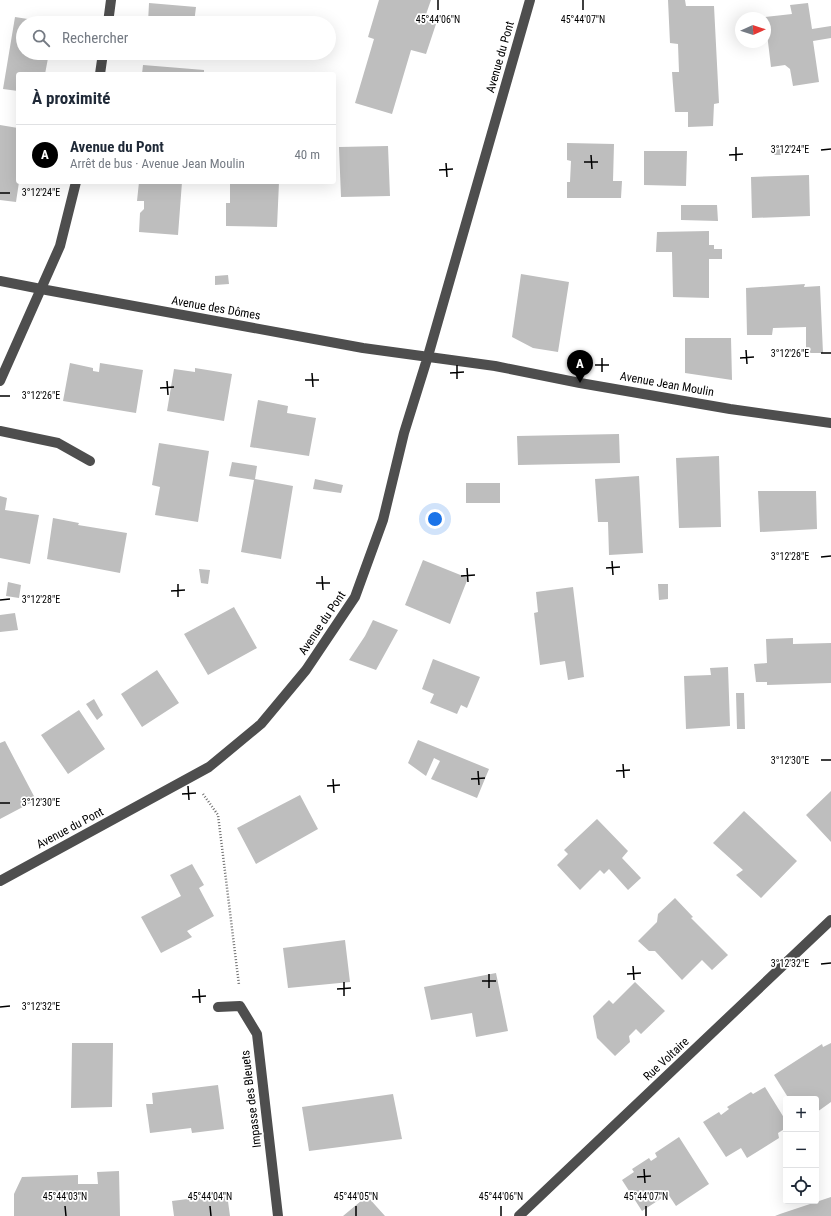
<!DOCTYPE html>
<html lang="fr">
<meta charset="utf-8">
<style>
body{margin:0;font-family:"Roboto Condensed",sans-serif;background:#f2f2f3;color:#1f2937}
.controls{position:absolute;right:12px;bottom:12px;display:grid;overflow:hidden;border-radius:4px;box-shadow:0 4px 16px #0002}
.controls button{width:36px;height:36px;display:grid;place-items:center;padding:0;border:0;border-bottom:1px solid #e0e1e3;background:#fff;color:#1f2937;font:20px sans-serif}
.compass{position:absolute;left:735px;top:12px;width:36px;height:36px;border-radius:50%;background:#fff;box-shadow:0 4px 16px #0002;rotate:87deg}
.you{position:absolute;left:435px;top:519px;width:14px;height:14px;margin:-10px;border:3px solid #fff;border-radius:50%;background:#1a73e8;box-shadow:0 0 0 6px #1a73e833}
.badge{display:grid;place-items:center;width:26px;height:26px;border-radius:50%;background:#000;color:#fff;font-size:13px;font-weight:700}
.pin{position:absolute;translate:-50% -33px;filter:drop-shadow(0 1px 2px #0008)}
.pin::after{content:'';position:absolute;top:21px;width:14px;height:12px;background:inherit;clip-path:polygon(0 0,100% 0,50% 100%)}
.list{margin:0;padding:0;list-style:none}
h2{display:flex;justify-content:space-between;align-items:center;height:52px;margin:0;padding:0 16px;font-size:17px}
h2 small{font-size:13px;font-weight:400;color:#747a83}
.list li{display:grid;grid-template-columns:26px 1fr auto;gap:12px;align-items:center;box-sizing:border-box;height:60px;padding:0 16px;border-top:1px solid #e0e1e3}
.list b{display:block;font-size:15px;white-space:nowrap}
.list p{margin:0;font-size:13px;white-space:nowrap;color:#747a83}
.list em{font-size:13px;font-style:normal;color:#747a83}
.icon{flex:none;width:22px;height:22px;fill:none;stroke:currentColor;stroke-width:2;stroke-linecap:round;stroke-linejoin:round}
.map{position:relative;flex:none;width:831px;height:1216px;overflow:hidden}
.search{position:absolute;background:#fff;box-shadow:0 4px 16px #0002;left:16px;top:16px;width:320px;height:44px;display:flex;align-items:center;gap:10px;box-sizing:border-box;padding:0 14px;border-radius:22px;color:#747a83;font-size:15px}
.panel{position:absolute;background:#fff;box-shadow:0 4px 16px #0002;left:16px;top:72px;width:320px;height:112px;border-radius:4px}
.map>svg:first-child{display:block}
.building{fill:#bebebe}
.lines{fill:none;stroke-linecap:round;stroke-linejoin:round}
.path{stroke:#707070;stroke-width:2.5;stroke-dasharray:1 2;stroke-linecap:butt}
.minor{stroke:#4e4e4e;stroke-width:10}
.ticks{fill:none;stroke:#000;stroke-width:1.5}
.labels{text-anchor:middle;stroke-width:3.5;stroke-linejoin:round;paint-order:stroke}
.street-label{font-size:12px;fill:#000;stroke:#fff}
.ticks-label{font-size:10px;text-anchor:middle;fill:#000;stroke:#fff;stroke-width:3.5;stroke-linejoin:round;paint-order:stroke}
</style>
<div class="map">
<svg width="831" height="1216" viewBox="0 0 831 1216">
<rect width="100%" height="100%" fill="#fff"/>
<!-- building -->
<path class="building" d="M 379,0 L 431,0 L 424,20 L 436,24 L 426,54 L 411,50 L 392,114 L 355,103 L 374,39 L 368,37 Z
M 668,0 L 685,0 L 686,6 L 714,6 L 719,103 L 714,104 L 713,126 L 688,127 L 688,112 L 675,112 L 672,72 L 679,72 L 678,44 L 670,43 Z
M 149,3 L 196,7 L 194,23 L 148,23 Z
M 808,3 L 812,29 L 831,26 L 831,38 L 813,41 L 819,82 L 793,86 L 790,69 L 785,65 L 771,67 L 765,17 L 792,14 L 790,5 Z
M 15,17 L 47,22 L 23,23 L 23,53 L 49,53 L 45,74 L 18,74 L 18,91 L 3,89 Z
M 189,53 L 202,53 L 201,55 L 189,54 Z
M 143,65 L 204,70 L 204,74 L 142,74 Z
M 0,125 L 18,128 L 18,182 L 19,182 L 16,202 L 0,200 Z
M 567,143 L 614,144 L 613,181 L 622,181 L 621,198 L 567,198 L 567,182 L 570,182 L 571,161 L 567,160 Z
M 388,146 L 390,196 L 341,197 L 339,147 Z
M 774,149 L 781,149 L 781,155 L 774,155 Z
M 644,151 L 687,151 L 686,186 L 644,185 Z
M 809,175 L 810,216 L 752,218 L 751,177 Z
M 139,182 L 182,182 L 178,235 L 139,232 L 140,213 L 144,209 L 144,201 L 137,201 Z
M 230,182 L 279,182 L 277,227 L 226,226 L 226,203 L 230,203 Z
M 681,205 L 717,205 L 718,221 L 681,220 Z
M 709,231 L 709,245 L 714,245 L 714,249 L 722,249 L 722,259 L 709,259 L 709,298 L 673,297 L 672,252 L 656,252 L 657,232 Z
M 521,274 L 569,282 L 558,352 L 533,348 L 512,337 Z
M 228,275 L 229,284 L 215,285 L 215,276 Z
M 805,284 L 804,287 L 820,286 L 823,353 L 806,353 L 806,327 L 773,328 L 772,335 L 747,335 L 746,288 Z
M 685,338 L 731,338 L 732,380 L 685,373 Z
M 70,363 L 93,368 L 93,371 L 99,372 L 100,363 L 143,370 L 136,413 L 63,401 Z
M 195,368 L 232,374 L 224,421 L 167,411 L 174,369 L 195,372 Z
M 258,400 L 288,406 L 287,413 L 316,418 L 309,456 L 250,447 Z
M 619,434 L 620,463 L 518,465 L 517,436 Z
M 159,443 L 209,451 L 198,522 L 155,515 L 160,487 L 152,485 Z
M 719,456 L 721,527 L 679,528 L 676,458 Z
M 232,462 L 257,466 L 255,479 L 293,486 L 281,559 L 241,552 L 254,480 L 229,476 Z
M 639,476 L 643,553 L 609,555 L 608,522 L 598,522 L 595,479 Z
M 315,479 L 343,485 L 341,493 L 313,489 Z
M 466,483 L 500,483 L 500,503 L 466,503 Z
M 758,491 L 816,491 L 817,529 L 760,532 Z
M 0,496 L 7,498 L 5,510 L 39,515 L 30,564 L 0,558 Z
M 53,518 L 79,523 L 78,525 L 127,533 L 120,573 L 47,559 Z
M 423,560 L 468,578 L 450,624 L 405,605 Z
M 199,569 L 210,570 L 208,584 L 201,583 Z
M 8,582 L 21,585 L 19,598 L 6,596 Z
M 658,584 L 668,584 L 668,599 L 659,600 Z
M 573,587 L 584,677 L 568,680 L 565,661 L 540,665 L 534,613 L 538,612 L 536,592 Z
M 234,607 L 257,648 L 208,675 L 184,634 Z
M 15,613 L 18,630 L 0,632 L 0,615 Z
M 373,620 L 398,630 L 376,670 L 349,660 L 365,636 Z
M 793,638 L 793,644 L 831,643 L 831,683 L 767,685 L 767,682 L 756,682 L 754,664 L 767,663 L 766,639 Z
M 433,659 L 480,677 L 467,708 L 461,705 L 457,714 L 430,703 L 434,694 L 422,689 Z
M 728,667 L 730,726 L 686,729 L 684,676 L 711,675 L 710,668 Z
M 157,670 L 179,703 L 142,727 L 121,694 Z
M 736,693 L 744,693 L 745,729 L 737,729 Z
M 94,699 L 103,715 L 97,720 L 86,704 Z
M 79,710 L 105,749 L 68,774 L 41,735 Z
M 418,740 L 489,769 L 477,798 L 431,779 L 440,761 L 434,758 L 426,776 L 408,763 Z
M 5,741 L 36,800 L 0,819 L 0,743 Z
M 831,791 L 831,842 L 806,815 Z
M 300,795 L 318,829 L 256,864 L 237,828 Z
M 744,811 L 797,861 L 761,898 L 736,875 L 743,870 L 713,843 Z
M 597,819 L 628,851 L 622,858 L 641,878 L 628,890 L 609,869 L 604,874 L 600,870 L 580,890 L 557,865 L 568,854 L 564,850 Z
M 192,864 L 204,885 L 199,888 L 214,916 L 187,931 L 192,937 L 161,953 L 141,917 L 181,896 L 170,875 Z
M 675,898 L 693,917 L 691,918 L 728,955 L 712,970 L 702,960 L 682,980 L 655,951 L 649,951 L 638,941 L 657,922 L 658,914 Z
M 345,940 L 350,982 L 288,988 L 283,948 Z
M 496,973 L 508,1031 L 476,1037 L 472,1013 L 431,1020 L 424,987 Z
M 635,982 L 665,1011 L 641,1034 L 636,1029 L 629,1036 L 630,1042 L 615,1056 L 597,1038 L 593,1016 L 609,1000 L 613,1004 Z
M 72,1043 L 113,1043 L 112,1107 L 71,1108 Z
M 831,1043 L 831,1102 L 817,1112 L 816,1099 L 789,1099 L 774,1075 L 822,1044 L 823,1047 Z
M 218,1085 L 224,1129 L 192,1133 L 191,1128 L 150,1133 L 146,1104 L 153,1104 L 152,1093 Z
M 765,1087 L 786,1121 L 786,1128 L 778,1133 L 779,1138 L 747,1158 L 741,1148 L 726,1157 L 703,1122 L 719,1112 L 721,1115 L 729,1109 L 727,1107 L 751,1092 L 753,1094 Z
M 393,1094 L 402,1139 L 309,1151 L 302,1107 Z
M 679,1137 L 709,1184 L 676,1206 L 668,1194 L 642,1211 L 622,1180 L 634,1172 L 632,1169 L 649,1158 L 651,1161 L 657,1157 L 655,1153 Z
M 119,1171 L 120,1216 L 14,1216 L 14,1194 L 22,1177 L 78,1175 L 78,1184 L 98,1184 L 97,1172 Z
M 227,1194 L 230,1216 L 174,1216 L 172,1201 Z
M 367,1196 L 385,1216 L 343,1216 Z
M 831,1197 L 831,1216 L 775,1216 L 780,1214 Z"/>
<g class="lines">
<!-- path -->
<path class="path" d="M 203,794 L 218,815 L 239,985"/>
<!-- minor -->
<path class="minor" d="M 108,23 L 111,0
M 100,74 L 103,53
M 0,281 L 41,289 L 363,348 L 495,366 L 580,383 L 730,409 L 831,423
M 0,381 L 60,246 L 76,182
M 0,431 L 58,443 L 90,461
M 0,881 L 209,767 L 261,724 L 306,670 L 355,597 L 383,520 L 404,433 L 428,356 L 530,0
M 218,1007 L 240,1006 L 257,1034 L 278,1216
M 519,1216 L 831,920"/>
</g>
<!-- ticks -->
<path class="ticks" d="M 438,0 L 438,10M 583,0 L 583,10M 736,147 L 736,161M 821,150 L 831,149M 591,155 L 592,169M 729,155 L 743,154M 584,162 L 598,162M 446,163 L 447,177M 439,170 L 453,169M 0,193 L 10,193M 746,350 L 747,364M 821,353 L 831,353M 602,358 L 602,372M 740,358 L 754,357M 457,365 L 457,379M 595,365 L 609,365M 312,373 L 313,387M 450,373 L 464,372M 305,380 L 319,380M 167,381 L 168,395M 160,388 L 174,387M 0,396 L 10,396M 821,557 L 831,556M 612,561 L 613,575M 467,568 L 468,582M 606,568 L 620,567M 322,576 L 323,590M 461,576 L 475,575M 316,583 L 330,583M 178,584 L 178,597M 171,591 L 185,590M 0,600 L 10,599M 821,760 L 831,760M 623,764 L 624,778M 478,771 L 479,785M 616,771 L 630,770M 333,779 L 334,793M 471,779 L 485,778M 188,786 L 189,800M 327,786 L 340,785M 182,794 L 196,793M 0,803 L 10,803M 821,964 L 831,963M 633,966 L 634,980M 489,974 L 489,988M 627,974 L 641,973M 482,981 L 496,981M 344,982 L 344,996M 199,989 L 200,1003M 337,989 L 351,988M 192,997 L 206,996M 0,1007 L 10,1006M 644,1169 L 645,1183M 637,1177 L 651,1176M 65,1206 L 66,1216M 210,1206 L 211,1216M 356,1206 L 356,1216M 501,1206 L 501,1216M 646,1206 L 646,1216"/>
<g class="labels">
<!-- street labels -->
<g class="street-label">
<text transform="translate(500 57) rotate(-74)" y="4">Avenue du Pont</text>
<text transform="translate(216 308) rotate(10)" y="4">Avenue des Dômes</text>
<text transform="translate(667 384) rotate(10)" y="4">Avenue Jean Moulin</text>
<text transform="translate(322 623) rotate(-56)" y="4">Avenue du Pont</text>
<text transform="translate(70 828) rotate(-28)" y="4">Avenue du Pont</text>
<text transform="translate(666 1059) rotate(-43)" y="4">Rue Voltaire</text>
<text transform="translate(251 1099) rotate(-97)" y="4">Impasse des Bleuets</text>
</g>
</g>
<g class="ticks-label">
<text x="583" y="23">45°44'07"N</text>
<text x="438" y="23">45°44'06"N</text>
<text x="790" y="153">3°12'24"E</text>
<text x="41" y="196">3°12'24"E</text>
<text x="790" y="357">3°12'26"E</text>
<text x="41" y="399">3°12'26"E</text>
<text x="790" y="560">3°12'28"E</text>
<text x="41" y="603">3°12'28"E</text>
<text x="790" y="764">3°12'30"E</text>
<text x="41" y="806">3°12'30"E</text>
<text x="790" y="967">3°12'32"E</text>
<text x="41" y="1010">3°12'32"E</text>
<text x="65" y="1200">45°44'03"N</text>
<text x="210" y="1200">45°44'04"N</text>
<text x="356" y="1200">45°44'05"N</text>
<text x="501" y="1200">45°44'06"N</text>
<text x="646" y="1200">45°44'07"N</text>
</g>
</svg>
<div class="controls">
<button>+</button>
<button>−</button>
<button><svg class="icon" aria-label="locate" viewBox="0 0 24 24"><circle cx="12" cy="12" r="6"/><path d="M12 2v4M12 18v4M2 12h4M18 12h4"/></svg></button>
</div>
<svg class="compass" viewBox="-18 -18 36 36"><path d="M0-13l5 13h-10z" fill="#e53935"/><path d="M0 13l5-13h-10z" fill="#747a83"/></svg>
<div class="you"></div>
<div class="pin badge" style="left:580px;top:383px">A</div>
<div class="search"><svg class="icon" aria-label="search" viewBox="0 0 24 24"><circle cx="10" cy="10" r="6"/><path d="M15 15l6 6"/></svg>Rechercher</div>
<section class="panel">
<h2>À proximité<small></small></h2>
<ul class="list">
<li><span class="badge">A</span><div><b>Avenue du Pont</b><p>Arrêt de bus · Avenue Jean Moulin</p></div><em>40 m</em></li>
</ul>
</section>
</div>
